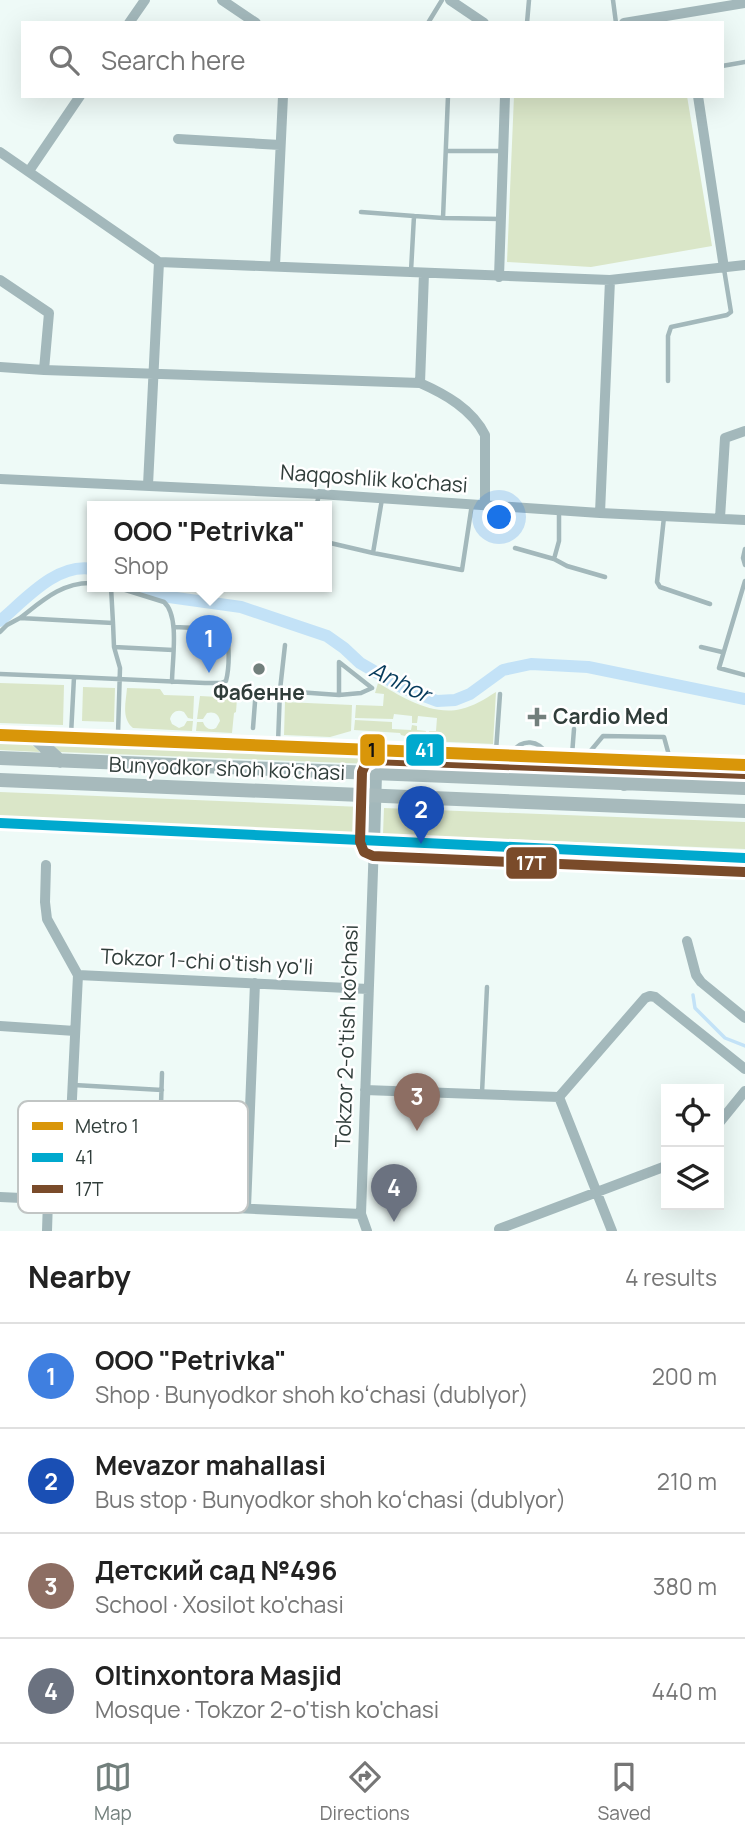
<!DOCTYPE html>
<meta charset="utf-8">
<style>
body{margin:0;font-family:Manrope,sans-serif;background:#f6f6f6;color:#222}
.controls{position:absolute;right:21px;bottom:21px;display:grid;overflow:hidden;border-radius:0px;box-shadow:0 7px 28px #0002}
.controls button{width:63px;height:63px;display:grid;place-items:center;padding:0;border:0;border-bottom:2px solid #e0e0e0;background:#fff;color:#222;font:35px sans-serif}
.you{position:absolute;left:500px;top:518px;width:24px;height:24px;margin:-18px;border:5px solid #fff;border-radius:50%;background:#1a73e8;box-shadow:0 0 0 10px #1a73e833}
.badge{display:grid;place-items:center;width:46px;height:46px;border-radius:50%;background:#727f7c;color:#fff;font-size:23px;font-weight:700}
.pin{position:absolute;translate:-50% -58px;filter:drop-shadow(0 2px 4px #0008)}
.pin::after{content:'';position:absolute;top:37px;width:24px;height:21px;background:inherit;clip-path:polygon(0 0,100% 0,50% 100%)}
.popup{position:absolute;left:87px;top:501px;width:245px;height:91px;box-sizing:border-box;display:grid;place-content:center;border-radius:0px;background:#fff;filter:drop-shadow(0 2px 5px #0005);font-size:23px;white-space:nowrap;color:#767676}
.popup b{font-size:26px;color:#222}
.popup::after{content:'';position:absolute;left:50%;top:100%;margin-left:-14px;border:14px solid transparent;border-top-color:#fff}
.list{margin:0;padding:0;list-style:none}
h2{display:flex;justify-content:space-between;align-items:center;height:91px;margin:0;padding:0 28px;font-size:30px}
h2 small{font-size:23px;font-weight:400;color:#767676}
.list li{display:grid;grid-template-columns:46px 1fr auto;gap:21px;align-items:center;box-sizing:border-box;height:105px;padding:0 28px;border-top:2px solid #e0e0e0}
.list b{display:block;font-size:26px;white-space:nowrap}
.list p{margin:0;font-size:23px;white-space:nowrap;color:#767676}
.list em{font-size:23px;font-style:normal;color:#767676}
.icon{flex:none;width:38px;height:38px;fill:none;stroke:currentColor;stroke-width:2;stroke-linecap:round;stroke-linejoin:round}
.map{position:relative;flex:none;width:745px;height:1231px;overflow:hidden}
.search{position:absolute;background:#fff;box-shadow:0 7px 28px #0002;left:21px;right:21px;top:21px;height:77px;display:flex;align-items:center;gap:18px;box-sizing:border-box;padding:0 24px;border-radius:0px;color:#767676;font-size:26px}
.sheet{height:511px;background:#fff}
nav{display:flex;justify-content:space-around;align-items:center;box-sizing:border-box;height:98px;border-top:2px solid #e0e0e0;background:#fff;font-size:19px;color:#767676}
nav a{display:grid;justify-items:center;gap:4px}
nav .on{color:#727f7c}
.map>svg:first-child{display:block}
.green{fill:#dae6c8}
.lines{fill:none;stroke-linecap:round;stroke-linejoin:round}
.stream{stroke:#c3e2f7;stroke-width:3.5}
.canal{stroke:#c3e2f7;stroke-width:12}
.service{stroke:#a3b8bb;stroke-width:4.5}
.minor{stroke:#a3b8bb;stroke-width:10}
.tertiary{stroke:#a3b8bb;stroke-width:12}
.primary{stroke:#a7babc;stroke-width:14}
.bus-1-casing{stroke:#fff;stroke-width:16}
.bus-2-casing{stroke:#fff;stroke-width:16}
.bus-1{stroke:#00a9ce;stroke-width:10}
.bus-2{stroke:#7a4b2a;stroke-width:10}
.metro-1-casing{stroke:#fff;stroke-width:18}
.metro-1{stroke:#d99609;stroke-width:12}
.poi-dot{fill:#727f7c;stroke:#fff;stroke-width:2.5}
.labels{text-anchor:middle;stroke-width:5;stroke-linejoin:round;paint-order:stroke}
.street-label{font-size:21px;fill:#303d3a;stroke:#fff}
.poi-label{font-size:21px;font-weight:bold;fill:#303d3a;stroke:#fff}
.water-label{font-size:23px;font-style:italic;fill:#073b5c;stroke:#fff}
.key{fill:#fff;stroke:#c1c5c4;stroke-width:2}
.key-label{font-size:19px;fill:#303d3a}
.line-badge{stroke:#fff;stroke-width:2.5}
.badge-label{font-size:19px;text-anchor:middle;font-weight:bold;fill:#fff}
.pale-badge-label{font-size:19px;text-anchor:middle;font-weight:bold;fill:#111}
</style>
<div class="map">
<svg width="745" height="1231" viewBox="0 0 745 1231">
<rect width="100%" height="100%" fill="#eefaf7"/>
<!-- green -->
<path class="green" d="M 514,96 L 687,96 L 712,246 L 591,267 L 507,262 Z
M 0,683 L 64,685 L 63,725 L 0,723 Z
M 378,683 C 402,697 432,716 461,709 C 474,706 485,699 496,692 L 493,744 L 428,741 L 429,731 L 436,731 L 437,718 L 418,716 L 417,723 L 412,723 L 412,716 L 394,714 L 393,719 L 355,718 L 356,705 L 383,706 L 384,694 L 375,693 Z
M 83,687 L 115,688 L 114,722 L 82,721 Z
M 127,688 L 160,689 L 164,695 L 194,696 L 193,719 L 188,718 L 184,712 C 177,709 172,712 170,719 L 172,724 L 179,728 L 184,726 L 187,721 L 193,721 L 192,731 L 133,728 C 121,718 126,702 127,688 Z
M 200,696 L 237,698 L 236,712 L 234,713 L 232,733 L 196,731 L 197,722 L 203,722 C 205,728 210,731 216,728 L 220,721 C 219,714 214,711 207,713 L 203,719 L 197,719 Z
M 285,702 L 352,705 L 351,731 L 330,737 L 284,735 Z
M 355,720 L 392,722 L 392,729 L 411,730 L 412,725 L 417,726 L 417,730 L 426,731 L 425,741 L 401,735 L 400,733 L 354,730 Z
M 0,740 L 29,742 L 40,752 L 0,750 Z
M 50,742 L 643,766 L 630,774 L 60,752 Z
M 664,767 L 745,770 L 745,780 L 652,776 Z
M 0,792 L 362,807 L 361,834 L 0,818 Z
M 384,808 L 745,822 L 745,849 L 383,834 Z"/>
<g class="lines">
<!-- stream -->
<path class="stream" d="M 698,693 L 698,690
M 693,995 L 695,1008 L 725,1038 L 745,1046"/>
<!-- canal -->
<path class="canal" d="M 143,587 L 169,597 L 241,607 L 327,636 L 344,648 L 360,663 L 405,689 L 437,701 L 455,700 L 470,694 L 503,670 L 531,664 L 588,667 L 745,699
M 0,621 C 25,600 56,563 92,569"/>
<!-- service -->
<path class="service" d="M 613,0 L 616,23
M 428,23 L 442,0
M 527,23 L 529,0
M 722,66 L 745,62
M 446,151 L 503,151
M 361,212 L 414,216
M 443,218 L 501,219
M 411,271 L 414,216 L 443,218 L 448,96
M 668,381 L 668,336 L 671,327 L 727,315 L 731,312 L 724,269
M 382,499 L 373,553 L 462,570 L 472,504
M 316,507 L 319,495
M 559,511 L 559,541 L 554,559 L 567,566 L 605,577
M 664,517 L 657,582 L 660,587 L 710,604
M 326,542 L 373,553
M 515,548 L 554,559
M 745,549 L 743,558 L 745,565
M 745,581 L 719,668 L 745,675
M 111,587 L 113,623
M 116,587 L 164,602 C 180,616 172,661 172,682
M 20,618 C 42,601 62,582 92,583
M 0,632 L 7,625 L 20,618 L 113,623 L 114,647 L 120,668 L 118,734
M 114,647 L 173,650
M 701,647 L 722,652
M 339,662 L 372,688 L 361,693 L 339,695 Z
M 0,674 L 74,677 L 71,735
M 74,677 L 205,683 L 221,683 L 226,681 C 230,665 229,647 227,631 L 219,629 L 174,627
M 253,728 L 256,689 L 339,695
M 278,743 L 280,690 L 285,645
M 496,751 L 500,694
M 512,752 C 523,738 538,740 547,754
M 588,754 L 603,736 L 664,737 L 670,759
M 572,755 L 574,729
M 74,1085 L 162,1090
M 482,1093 L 487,987
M 161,1105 L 162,1073"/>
<!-- minor -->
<path class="minor" d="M 222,0 L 256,23
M 450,0 L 484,23
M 129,23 L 145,0
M 624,23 L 745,3
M 698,96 L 724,268
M 178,139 L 280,145
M 0,152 L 159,262 L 610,280 L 745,265
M 29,171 L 80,96
M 275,266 L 283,96
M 499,277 L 505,96
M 0,280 L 49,313 L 44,370
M 0,367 L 44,370 L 420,383 C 445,394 472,409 485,435 L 485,505
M 420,383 L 424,273
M 0,479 L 319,494 L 600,513 L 745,520
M 148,485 L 159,262
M 600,513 L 610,280
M 720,518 L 725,438 L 745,431
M 46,865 L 45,902 L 47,919 L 78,975 L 368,989
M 687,941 L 696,975 L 701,982 L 745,1018
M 0,1026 L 75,1031
M 365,1090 L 559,1097 L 612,1231
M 559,1097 L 645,998 L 650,996 L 655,997 L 745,1069
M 719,1123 L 745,1091
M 0,1197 L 361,1214
M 67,1201 L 78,975
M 246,1208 L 255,983
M 499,1229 L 666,1166
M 47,1231 L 48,1200
M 367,1231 L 361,1214 L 374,842"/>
<!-- tertiary -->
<path class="tertiary" d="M 0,733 L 745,763
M 0,823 L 745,858
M 374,842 L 376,774"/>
<!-- primary -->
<path class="primary" d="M 31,734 L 60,761
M 0,758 L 745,788
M 0,780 L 745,811
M 624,784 L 660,759"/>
<!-- bus-1 casing -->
<g class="bus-1-casing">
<path id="bus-1" d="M 0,733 L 745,763
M 0,823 L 745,858"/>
</g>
<!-- bus-2 casing -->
<g class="bus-2-casing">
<path id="bus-2" d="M 744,872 L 373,856 L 364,852 L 360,842 L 362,772 L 365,765 L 374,760 L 745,774"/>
</g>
<!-- bus-1 -->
<use href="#bus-1" class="bus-1"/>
<!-- bus-2 -->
<use href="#bus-2" class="bus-2"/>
<!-- metro-1 casing -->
<g class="metro-1-casing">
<path id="metro-1" d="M 0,735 L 745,765"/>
</g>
<!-- metro-1 -->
<use href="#metro-1" class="metro-1"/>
</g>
<!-- markers -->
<g class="poi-dot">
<circle cx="259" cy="669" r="7"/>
<path d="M533.5 706.5h7v7h7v7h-7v7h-7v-7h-7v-7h7z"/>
</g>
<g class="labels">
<!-- street labels -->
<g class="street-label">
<text transform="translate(374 479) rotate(4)" y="7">Naqqoshlik ko'chasi</text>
<text transform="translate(227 769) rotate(2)" y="7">Bunyodkor shoh ko'chasi</text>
<text transform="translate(207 962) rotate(3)" y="7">Tokzor 1-chi o'tish yo'li</text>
<text transform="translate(347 1036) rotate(-88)" y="7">Tokzor 2-o'tish ko'chasi</text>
</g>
<!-- poi labels -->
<g class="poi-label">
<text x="259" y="700">Фабенне</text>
<text x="553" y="724" text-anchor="start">Cardio Med</text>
</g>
<!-- water labels -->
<g class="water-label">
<text transform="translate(400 682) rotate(26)" y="8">Anhor</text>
</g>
</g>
<!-- legend -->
<rect x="18" y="1101" width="230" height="112" rx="10" class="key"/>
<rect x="32" y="1122" width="31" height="8" fill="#d99609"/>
<rect x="32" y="1153" width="31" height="9" fill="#00a9ce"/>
<rect x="32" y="1185" width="31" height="8" fill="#7a4b2a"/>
<g class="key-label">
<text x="75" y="1133">Metro 1</text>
<text x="75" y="1164">41</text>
<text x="75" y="1196">17T</text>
</g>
<g class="line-badge">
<rect x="359" y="733" width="27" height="34" rx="7" fill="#d99609"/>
<rect x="405" y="733" width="40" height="34" rx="7" fill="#00a9ce"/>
<rect x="505" y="846" width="53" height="34" rx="7" fill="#7a4b2a"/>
</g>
<g class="badge-label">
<text x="425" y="757">41</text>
<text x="531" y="870">17T</text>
</g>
<g class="pale-badge-label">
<text x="372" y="757">1</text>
</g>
</svg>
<div class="controls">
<button><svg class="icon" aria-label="locate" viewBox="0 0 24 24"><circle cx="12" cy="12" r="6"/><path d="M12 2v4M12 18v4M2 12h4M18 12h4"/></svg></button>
<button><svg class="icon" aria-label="layers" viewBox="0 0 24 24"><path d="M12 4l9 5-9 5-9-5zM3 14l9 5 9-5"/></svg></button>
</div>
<div class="you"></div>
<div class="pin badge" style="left:209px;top:673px;background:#3f7fe0">1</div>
<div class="popup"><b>ООО &quot;Petrivka&quot;</b>Shop</div>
<div class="pin badge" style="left:421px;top:844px;background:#1a4fb4">2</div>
<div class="pin badge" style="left:417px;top:1131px;background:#8d6e63">3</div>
<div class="pin badge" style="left:394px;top:1222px;background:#6b7280">4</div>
<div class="search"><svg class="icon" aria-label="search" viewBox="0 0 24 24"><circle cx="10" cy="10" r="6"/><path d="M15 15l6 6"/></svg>Search here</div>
</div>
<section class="sheet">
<h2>Nearby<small>4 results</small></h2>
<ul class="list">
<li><span class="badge" style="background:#3f7fe0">1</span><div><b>ООО &quot;Petrivka&quot;</b><p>Shop · Bunyodkor shoh koʻchasi (dublyor)</p></div><em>200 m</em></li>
<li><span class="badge" style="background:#1a4fb4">2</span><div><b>Mevazor mahallasi</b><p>Bus stop · Bunyodkor shoh koʻchasi (dublyor)</p></div><em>210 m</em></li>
<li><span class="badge" style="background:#8d6e63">3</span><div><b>Детский сад №496</b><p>School · Xosilot ko'chasi</p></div><em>380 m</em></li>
<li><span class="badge" style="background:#6b7280">4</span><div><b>Oltinxontora Masjid</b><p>Mosque · Tokzor 2-o'tish ko'chasi</p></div><em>440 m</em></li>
</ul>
</section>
<nav>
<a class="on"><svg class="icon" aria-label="map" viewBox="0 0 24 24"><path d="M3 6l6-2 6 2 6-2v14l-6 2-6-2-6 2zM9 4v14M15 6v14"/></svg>Map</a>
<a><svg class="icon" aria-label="directions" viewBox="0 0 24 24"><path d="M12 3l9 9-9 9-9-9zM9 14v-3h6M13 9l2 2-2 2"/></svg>Directions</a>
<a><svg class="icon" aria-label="saved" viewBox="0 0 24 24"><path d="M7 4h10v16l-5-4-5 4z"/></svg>Saved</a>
</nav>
